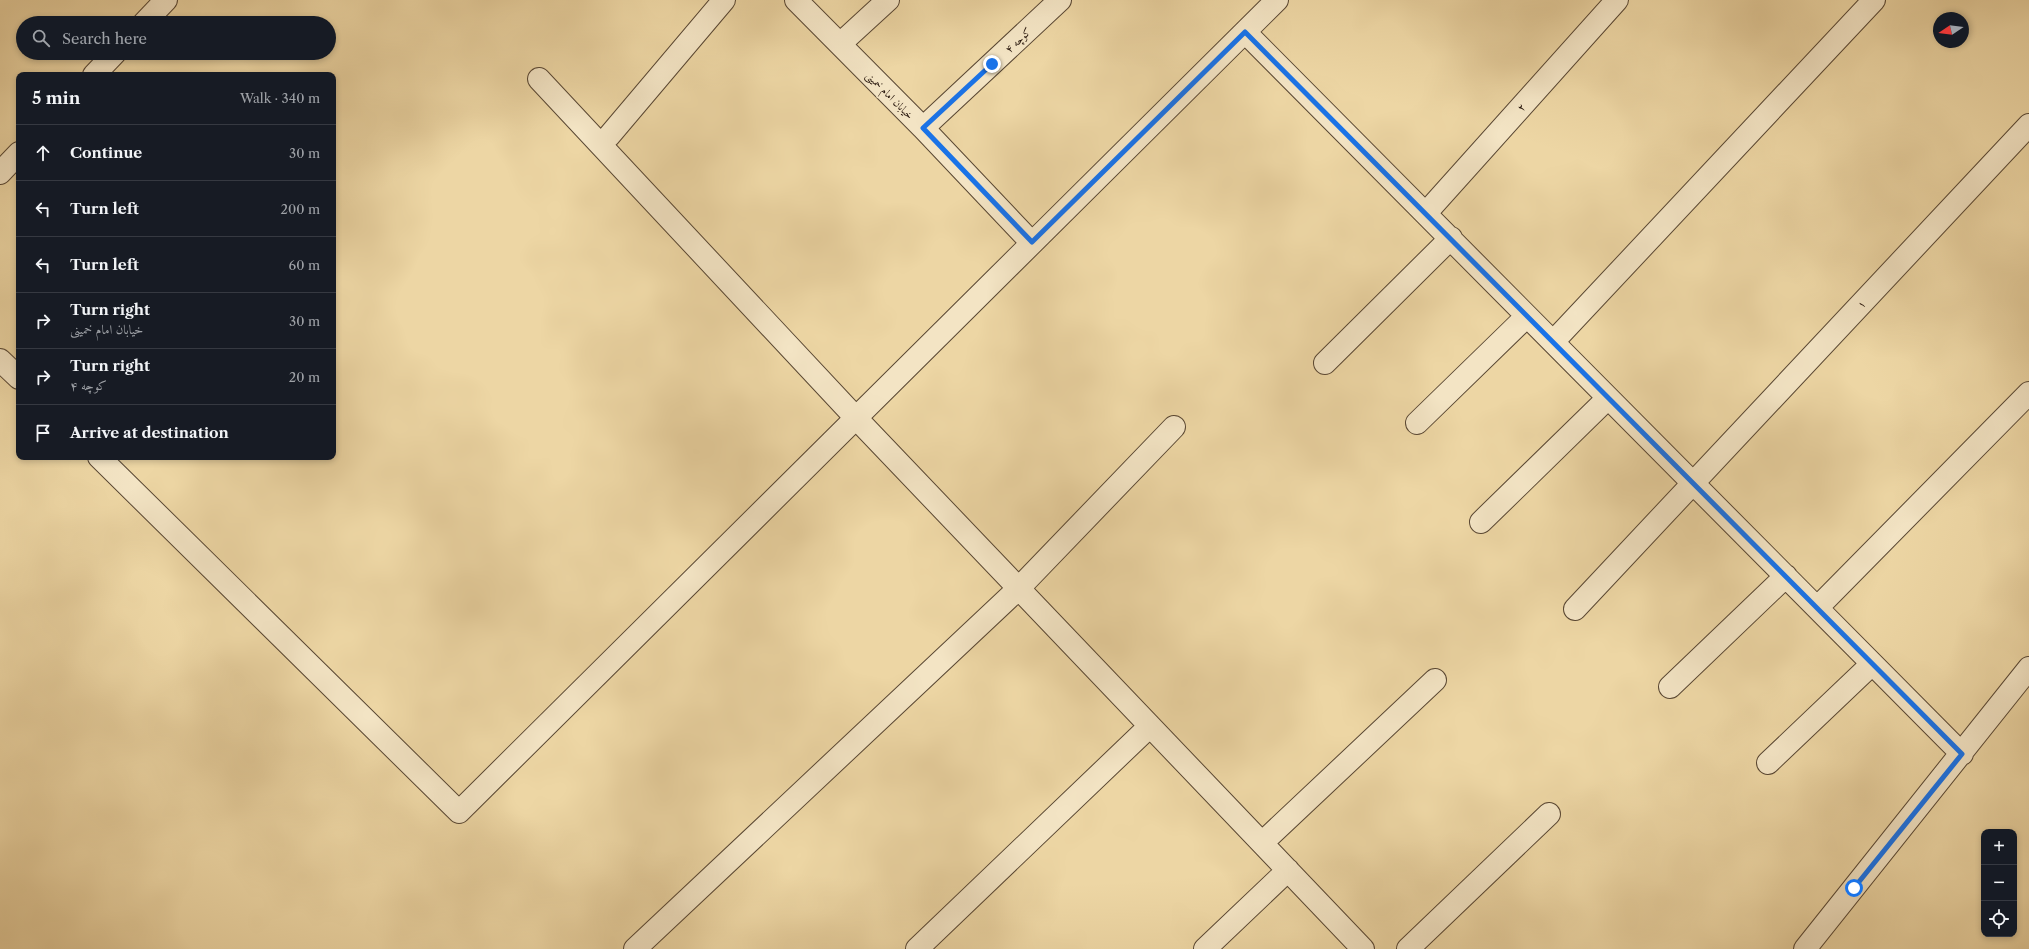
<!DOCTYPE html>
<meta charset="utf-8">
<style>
body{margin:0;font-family:"Libre Caslon Text",Amiri,serif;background:#20242c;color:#f1f3f6}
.controls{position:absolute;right:12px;bottom:12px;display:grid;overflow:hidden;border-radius:8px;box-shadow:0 2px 6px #0003}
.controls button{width:36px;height:36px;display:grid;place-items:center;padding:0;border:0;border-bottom:1px solid #363941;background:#171b24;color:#f1f3f6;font:20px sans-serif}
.compass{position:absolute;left:1933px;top:12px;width:36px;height:36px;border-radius:50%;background:#171b24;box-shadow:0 2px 6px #0003;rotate:257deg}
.stop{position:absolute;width:12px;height:12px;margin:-9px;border:3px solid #1a73e8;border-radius:50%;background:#fff}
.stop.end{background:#1a73e8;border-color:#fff;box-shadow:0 1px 4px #0008}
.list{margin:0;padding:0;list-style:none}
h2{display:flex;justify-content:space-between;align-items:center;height:52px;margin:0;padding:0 16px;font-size:17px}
h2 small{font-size:13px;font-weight:400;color:#9ea1a6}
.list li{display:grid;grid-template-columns:26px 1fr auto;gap:12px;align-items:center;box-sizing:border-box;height:56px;padding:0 16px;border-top:1px solid #363941}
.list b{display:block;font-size:15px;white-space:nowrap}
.list p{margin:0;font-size:13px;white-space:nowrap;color:#9ea1a6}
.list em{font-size:13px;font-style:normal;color:#9ea1a6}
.icon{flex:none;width:22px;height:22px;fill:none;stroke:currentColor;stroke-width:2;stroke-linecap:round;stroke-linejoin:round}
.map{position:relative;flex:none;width:2029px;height:949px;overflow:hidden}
.search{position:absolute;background:#171b24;box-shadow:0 2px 6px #0003;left:16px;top:16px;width:320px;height:44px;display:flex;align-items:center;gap:10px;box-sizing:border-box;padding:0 14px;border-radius:22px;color:#9ea1a6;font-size:15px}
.panel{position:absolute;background:#171b24;box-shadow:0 2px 6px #0003;left:16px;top:72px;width:320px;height:388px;border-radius:8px}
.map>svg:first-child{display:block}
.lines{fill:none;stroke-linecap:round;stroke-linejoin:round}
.minor-casing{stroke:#594733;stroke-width:24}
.tertiary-casing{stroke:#594733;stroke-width:24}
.minor{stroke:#f3e4c4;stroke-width:22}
.tertiary{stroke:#f3e4c4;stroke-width:22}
.route{stroke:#1a73e8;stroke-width:5}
.labels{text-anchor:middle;stroke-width:3;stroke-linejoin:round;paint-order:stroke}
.street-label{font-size:11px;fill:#28170d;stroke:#f3e4c4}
</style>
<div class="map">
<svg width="2029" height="949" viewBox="0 0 2029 949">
<rect width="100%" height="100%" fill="#edd6a4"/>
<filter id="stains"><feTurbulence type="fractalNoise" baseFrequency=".005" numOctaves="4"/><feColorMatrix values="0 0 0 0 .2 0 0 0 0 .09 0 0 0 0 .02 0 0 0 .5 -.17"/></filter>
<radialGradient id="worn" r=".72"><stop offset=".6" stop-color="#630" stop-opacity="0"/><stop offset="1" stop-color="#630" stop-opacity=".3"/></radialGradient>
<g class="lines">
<!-- minor casing -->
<g class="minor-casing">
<path id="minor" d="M 796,0 L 923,128 L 1032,243
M 1245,32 L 1962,754
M 840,44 L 888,0
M 539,79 L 856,418 L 1363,949
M 923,128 L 1060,0
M 609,136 L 724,0
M 1426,213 L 1617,0
M 1553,342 L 1874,0
M 0,360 L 19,378
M 1325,363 L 1451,238
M 1417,423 L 1527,316
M 99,457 L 459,812 L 1277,0
M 1481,522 L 1608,398
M 1817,608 L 2029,393
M 1575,609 L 2029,125
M 1670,687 L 1786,576
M 1768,763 L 1872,664
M 1262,843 L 1435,680
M 635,949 L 1019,588 L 1174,427
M 917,949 L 1150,726
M 1205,949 L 1288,870
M 1408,949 L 1549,814
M 1805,949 L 2029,668"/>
</g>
<!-- tertiary casing -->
<g class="tertiary-casing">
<path id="tertiary" d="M 144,23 L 166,0
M 94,75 L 115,53
M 0,173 L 19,153"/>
</g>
<!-- minor -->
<use href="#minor" class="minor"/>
<!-- tertiary -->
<use href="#tertiary" class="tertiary"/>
</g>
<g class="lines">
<!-- route -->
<path class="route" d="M 992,64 L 923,128 L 1032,242 L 1245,32 L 1962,754 L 1854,888"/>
</g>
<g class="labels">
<!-- street labels -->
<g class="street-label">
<text transform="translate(1018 40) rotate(-43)" y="4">کوچه ۴</text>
<text transform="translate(890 95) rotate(45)" y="4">خیابان امام خمینی</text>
<text transform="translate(1521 107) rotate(-48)" y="4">۲</text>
<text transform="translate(1861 304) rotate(-47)" y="4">۱</text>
</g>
</g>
<rect width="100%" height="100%" filter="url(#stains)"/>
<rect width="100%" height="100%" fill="url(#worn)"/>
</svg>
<div class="controls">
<button>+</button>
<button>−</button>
<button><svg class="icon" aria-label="locate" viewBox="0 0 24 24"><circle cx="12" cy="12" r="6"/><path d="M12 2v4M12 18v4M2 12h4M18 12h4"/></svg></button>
</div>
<svg class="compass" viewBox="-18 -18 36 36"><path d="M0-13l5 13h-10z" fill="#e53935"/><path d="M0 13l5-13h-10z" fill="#9ea1a6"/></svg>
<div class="stop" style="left:1854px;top:888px"></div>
<div class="stop end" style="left:992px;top:64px"></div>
<div class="search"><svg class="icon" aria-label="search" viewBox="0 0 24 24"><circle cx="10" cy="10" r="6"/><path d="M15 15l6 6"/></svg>Search here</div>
<section class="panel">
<h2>5 min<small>Walk · 340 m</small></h2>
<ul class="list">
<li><svg class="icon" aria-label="ahead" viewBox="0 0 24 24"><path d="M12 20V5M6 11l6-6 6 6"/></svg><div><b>Continue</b></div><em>30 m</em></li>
<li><svg class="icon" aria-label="left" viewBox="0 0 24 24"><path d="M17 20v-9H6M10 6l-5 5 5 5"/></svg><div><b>Turn left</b></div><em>200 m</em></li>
<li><svg class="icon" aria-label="left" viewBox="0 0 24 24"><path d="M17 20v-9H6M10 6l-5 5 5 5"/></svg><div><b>Turn left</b></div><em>60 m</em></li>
<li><svg class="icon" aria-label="right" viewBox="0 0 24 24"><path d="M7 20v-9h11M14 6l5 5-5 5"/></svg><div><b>Turn right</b><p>خیابان امام خمینی</p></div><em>30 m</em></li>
<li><svg class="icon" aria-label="right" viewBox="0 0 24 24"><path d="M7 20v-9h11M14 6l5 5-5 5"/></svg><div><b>Turn right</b><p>کوچه ۴</p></div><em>20 m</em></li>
<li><svg class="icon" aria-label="arrive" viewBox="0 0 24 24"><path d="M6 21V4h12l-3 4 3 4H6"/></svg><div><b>Arrive at destination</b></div></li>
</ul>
</section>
</div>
